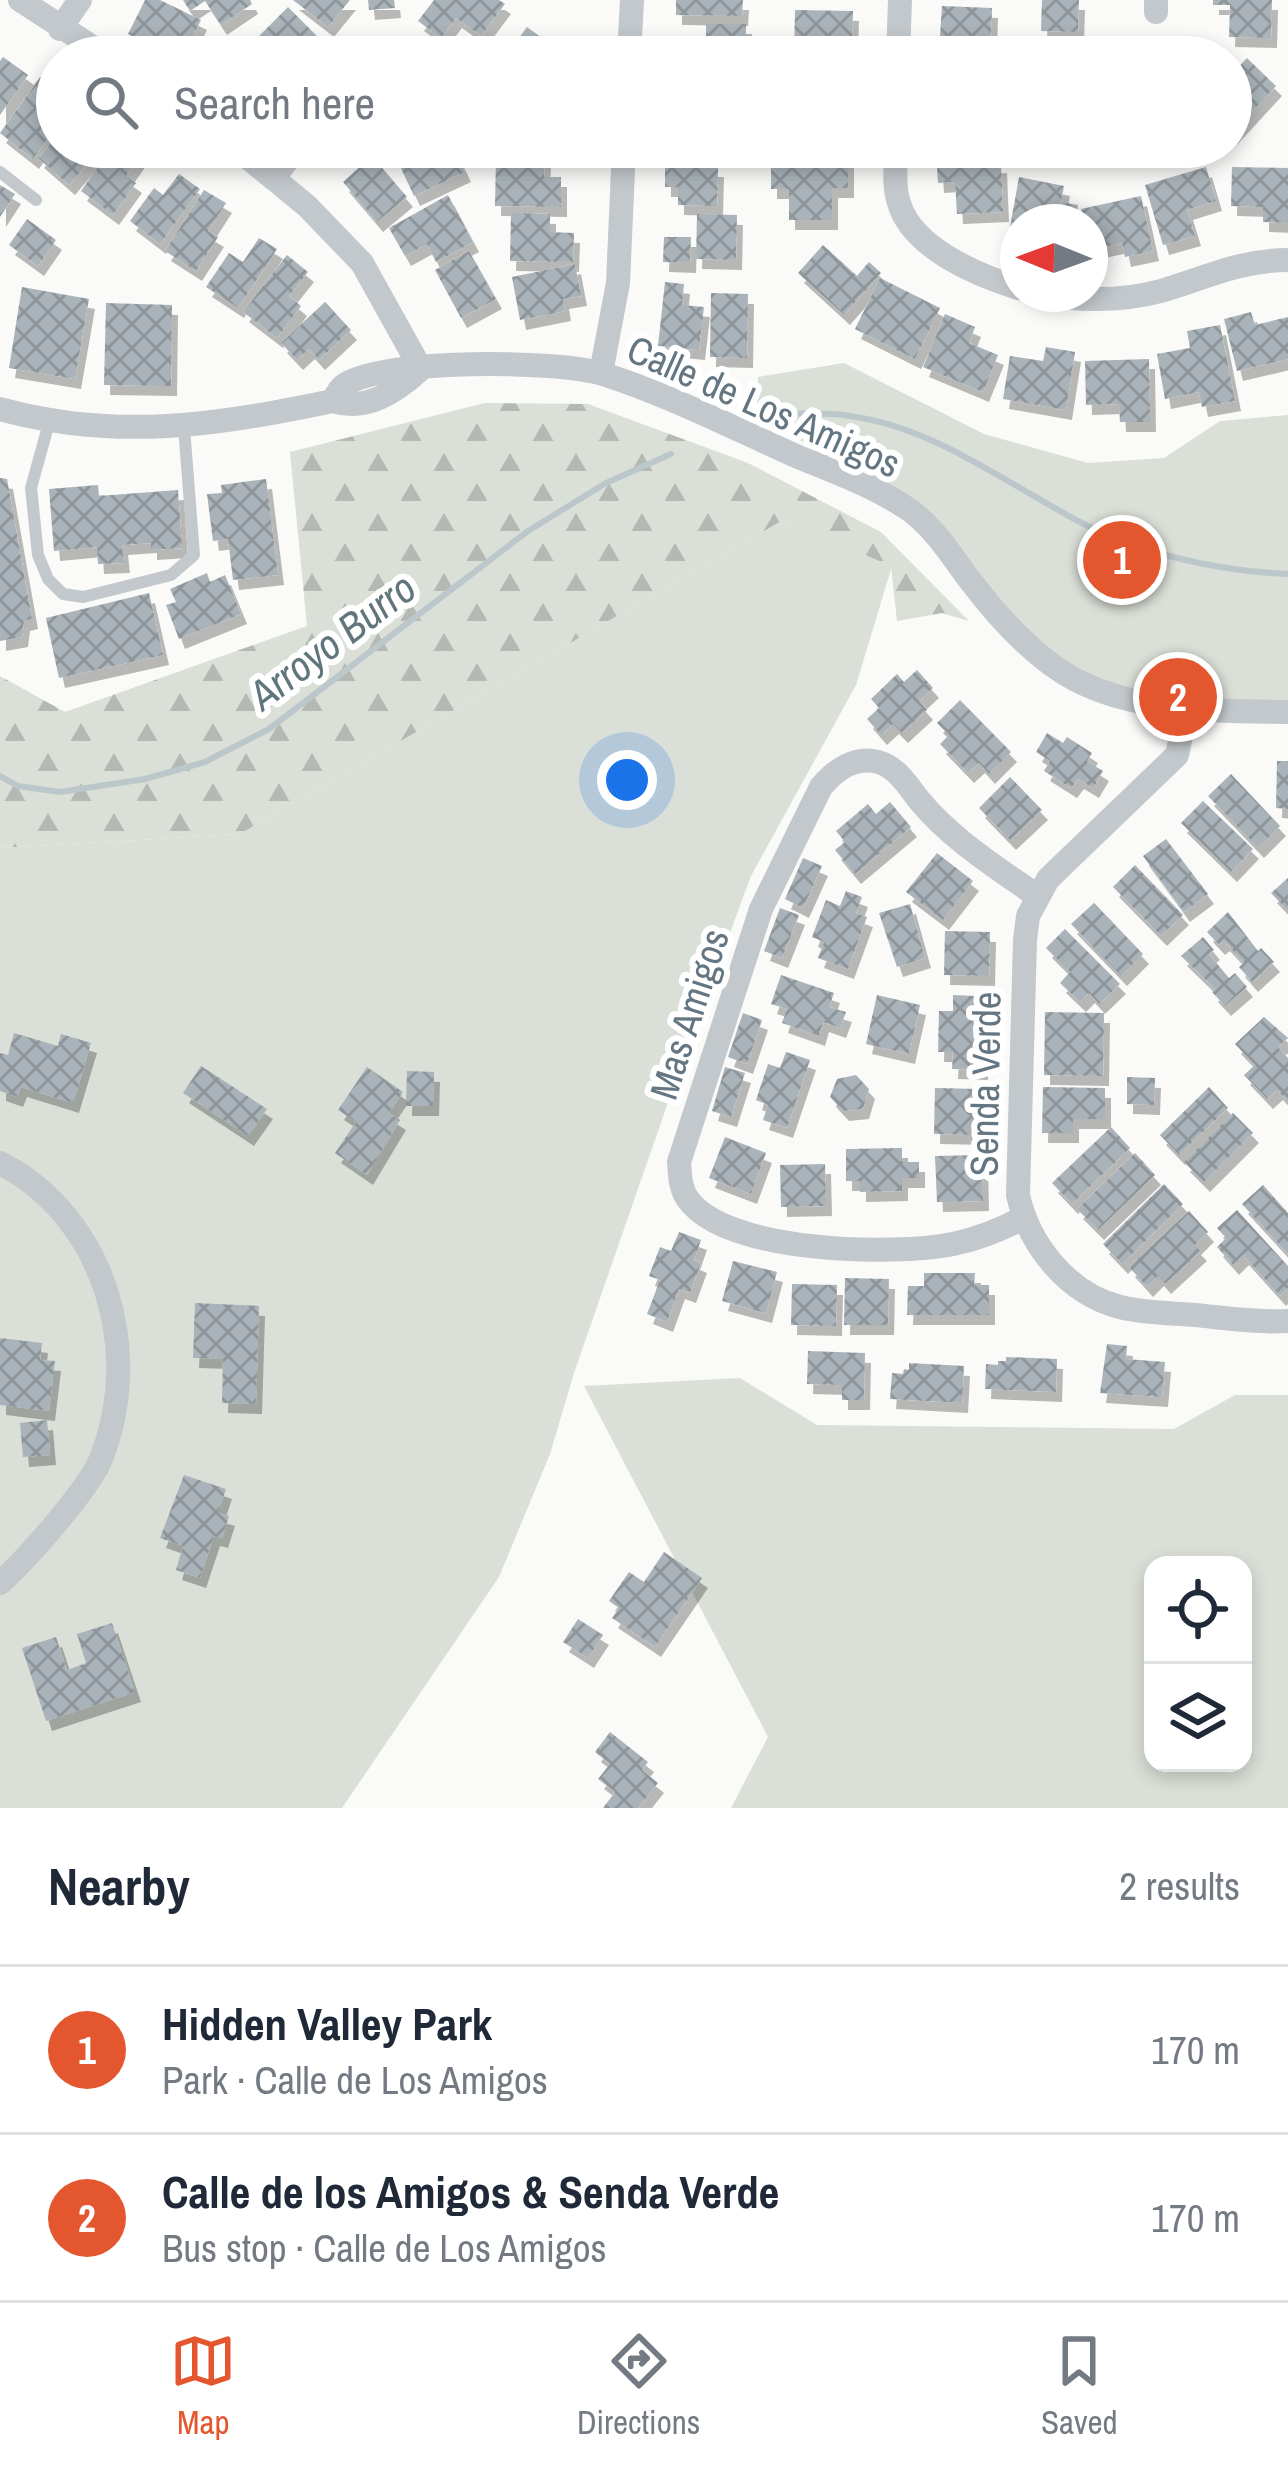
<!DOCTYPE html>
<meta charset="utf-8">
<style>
body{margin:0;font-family:"Archivo Narrow",sans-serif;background:#f6f6f7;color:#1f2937}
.controls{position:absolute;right:36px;bottom:36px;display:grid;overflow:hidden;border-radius:24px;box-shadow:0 6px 18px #0003}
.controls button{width:108px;height:108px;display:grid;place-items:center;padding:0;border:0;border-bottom:3px solid #e0e1e3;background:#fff;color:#1f2937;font:60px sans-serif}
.compass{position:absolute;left:1000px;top:204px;width:108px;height:108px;border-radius:50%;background:#fff;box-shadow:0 6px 18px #0003;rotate:271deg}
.you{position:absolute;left:627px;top:780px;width:42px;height:42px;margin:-30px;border:9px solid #fff;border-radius:50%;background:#1a73e8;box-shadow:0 0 0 18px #1a73e833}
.badge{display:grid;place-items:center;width:78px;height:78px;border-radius:50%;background:#e4572e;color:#fff;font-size:39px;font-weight:700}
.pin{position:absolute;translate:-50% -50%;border:6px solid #fff;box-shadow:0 3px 12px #0006}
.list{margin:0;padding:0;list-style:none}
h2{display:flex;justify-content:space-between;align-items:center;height:156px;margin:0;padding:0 48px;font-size:51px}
h2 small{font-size:39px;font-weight:400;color:#747a83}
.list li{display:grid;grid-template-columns:78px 1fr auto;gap:36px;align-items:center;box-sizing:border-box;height:168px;padding:0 48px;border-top:3px solid #e0e1e3}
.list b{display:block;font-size:45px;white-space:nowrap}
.list p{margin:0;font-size:39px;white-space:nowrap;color:#747a83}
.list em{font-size:39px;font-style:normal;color:#747a83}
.icon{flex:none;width:66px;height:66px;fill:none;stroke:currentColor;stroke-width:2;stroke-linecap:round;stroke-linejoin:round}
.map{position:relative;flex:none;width:1288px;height:1808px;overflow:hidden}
.search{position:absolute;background:#fff;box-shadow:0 6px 18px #0003;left:36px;right:36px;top:36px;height:132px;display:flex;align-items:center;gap:30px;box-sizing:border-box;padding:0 42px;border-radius:66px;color:#747a83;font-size:45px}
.sheet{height:492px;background:#fff}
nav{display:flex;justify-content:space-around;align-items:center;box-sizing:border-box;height:168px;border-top:3px solid #e0e1e3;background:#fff;font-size:33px;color:#747a83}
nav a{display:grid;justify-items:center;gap:6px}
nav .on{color:#e4572e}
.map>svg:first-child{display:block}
.green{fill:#dadfd7;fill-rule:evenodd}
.forest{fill:url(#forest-firs)}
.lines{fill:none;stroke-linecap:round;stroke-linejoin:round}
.stream{stroke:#bbc7cb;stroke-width:6}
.building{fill:url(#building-cross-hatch);filter:url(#shadow)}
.lane{stroke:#c3c8cc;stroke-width:12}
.street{stroke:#c3c8cc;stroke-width:24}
.labels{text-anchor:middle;stroke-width:12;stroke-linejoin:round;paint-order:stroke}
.street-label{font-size:39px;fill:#657683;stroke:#fff}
.water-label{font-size:42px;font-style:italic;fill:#60757c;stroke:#fff}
</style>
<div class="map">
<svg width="1288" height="1808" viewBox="0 0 1288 1808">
<defs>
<pattern id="forest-firs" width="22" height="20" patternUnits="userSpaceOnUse" patternTransform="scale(3)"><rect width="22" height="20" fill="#dadfd7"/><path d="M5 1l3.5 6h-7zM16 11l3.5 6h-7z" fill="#b4b9b4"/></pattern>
<pattern id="building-cross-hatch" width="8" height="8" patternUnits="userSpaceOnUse" patternTransform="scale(3)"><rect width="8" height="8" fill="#aab3b9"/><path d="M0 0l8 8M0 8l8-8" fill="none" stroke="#8e969c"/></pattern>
<filter id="shadow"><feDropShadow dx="6" dy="10" stdDeviation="0" flood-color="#0004"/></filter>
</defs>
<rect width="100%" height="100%" fill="#fafaf8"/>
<!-- green -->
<path class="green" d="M 844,363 L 984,434 L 1088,463 L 1164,458 L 1220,421 L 1288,415 L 1288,712 L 1098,690 L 1003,617 L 875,491 L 757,411 L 758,377 Z
M 783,520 L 892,566 L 856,685 L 751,876 L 681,1065 L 574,1373 L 550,1454 L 499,1577 L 342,1808 L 0,1808 L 0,848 L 240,834 Z
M 740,1378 L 817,1425 L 1174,1429 L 1235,1395 L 1288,1395 L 1288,1808 L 731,1808 L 768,1737 L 584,1386 ZM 1153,1565 L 1243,1565 L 1243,1763 L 1153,1763 Z"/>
<!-- forest -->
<path class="forest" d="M 485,403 L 588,404 L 748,463 L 881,532 L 969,621 L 942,613 L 897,621 L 891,566 L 783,520 L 240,834 L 0,848 L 0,676 L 65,712 L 307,626 L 290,452 Z"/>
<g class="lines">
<!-- stream -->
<path class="stream" d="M 776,414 C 800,414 826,412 850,416 C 930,427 998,477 1067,515 C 1132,552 1214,571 1288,574
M 0,776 L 18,786 L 60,792 L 145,779 L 205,762 L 269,729 L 528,531 L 606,483 L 671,454"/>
</g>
<!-- building -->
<path class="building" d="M 145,0 L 160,0 L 201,20 L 194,34 L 204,39 L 195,57 L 175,57 L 128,34 Z
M 183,0 L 250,0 L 252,4 L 221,25 L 205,1 L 190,11 Z
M 293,0 L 350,0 L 328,27 Z
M 368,0 L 394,0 L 395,8 L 369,10 Z
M 434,0 L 499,0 L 505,4 L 481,36 L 456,18 L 441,38 L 418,21 Z
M 676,0 L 743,0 L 742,16 L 676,15 Z
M 1042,0 L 1079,0 L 1078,32 L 1041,31 Z
M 1213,0 L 1272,0 L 1271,38 L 1229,37 L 1230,5 L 1213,5 Z
M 942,6 L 992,8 L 991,43 L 1007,44 L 1006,57 L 955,57 L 956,37 L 940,36 Z
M 288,7 L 320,39 L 307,51 L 313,57 L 268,57 L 253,42 Z
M 795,10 L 853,11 L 852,44 L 837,44 L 836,57 L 794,57 Z
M 706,24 L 746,24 L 746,57 L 706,57 Z
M 527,27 L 568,57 L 505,57 Z
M 674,37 L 700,37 L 699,57 L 674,57 Z
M 3,57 L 28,75 L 0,115 L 0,61 Z
M 1247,58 L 1276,86 L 1231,135 L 1231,75 Z
M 40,77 L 57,89 L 57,108 L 48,121 L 56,127 L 33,159 L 0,133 Z
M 57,136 L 57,147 L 102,147 L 69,185 L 38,158 Z
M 112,147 L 145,149 L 126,176 L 136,183 L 113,215 L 81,191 Z
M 391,147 L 453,147 L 465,172 L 414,196 Z
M 665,149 L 700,150 L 699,167 L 718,167 L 717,206 L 678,205 L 678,187 L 665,187 Z
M 985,149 L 986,164 L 1001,163 L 1003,212 L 957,214 L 955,182 L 938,183 L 936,151 Z
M 372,156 L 407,197 L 377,222 L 343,182 Z
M 771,156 L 848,157 L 848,188 L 832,188 L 832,220 L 789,220 L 789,189 L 771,189 Z
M 496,157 L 545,157 L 544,177 L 561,177 L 561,207 L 495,206 Z
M 1206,167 L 1216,201 L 1187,210 L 1195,236 L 1163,245 L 1145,185 Z
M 1232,167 L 1288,168 L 1288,223 L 1263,222 L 1263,207 L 1231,206 Z
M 179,174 L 200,189 L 160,244 L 130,221 L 154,188 L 163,195 Z
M 1019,177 L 1064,186 L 1061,202 L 1078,205 L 1075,222 L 1018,222 L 1018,235 L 1009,233 Z
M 0,185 L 15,194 L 0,217 Z
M 204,190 L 226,203 L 208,231 L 218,237 L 196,271 L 165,251 Z
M 448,195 L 473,242 L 436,262 L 427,244 L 405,256 L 389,228 Z
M 1141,196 L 1153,251 L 1125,257 L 1122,243 L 1090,250 L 1090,222 L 1084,222 L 1081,209 Z
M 511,213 L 550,214 L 550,232 L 574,233 L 573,262 L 510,261 Z
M 697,214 L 737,215 L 736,260 L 696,259 Z
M 27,219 L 56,240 L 38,266 L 9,245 Z
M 664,237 L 691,237 L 690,263 L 663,262 Z
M 259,238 L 277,249 L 238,308 L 206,287 L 229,253 L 243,262 Z
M 823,245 L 857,276 L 869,262 L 881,273 L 844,315 L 798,273 Z
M 469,251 L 496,299 L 461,318 L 435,270 Z
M 287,255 L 308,272 L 289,296 L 301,306 L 277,338 L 243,312 Z
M 575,264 L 581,296 L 563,299 L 565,311 L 520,320 L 512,277 Z
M 880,278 L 940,308 L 915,359 L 855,329 Z
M 665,282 L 684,284 L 682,305 L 704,307 L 699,350 L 658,346 Z
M 22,287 L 89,299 L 75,379 L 9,368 Z
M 711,293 L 748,294 L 747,358 L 710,357 Z
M 325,302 L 351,330 L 319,360 L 309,349 L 297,360 L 281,343 Z
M 106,303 L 172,305 L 171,386 L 104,385 Z
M 1251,312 L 1255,325 L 1288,317 L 1288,359 L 1237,371 L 1224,319 Z
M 945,314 L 975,327 L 969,343 L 998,355 L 983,392 L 923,367 Z
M 1220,325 L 1235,401 L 1202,407 L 1199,392 L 1165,399 L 1157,354 L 1190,348 L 1187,331 Z
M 1046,347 L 1075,352 L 1066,410 L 1003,399 L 1010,356 L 1043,361 Z
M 1149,359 L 1150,422 L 1120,422 L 1119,404 L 1086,405 L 1085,361 Z
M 0,478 L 7,479 L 32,619 L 24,621 L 22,637 L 0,641 Z
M 266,479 L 278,575 L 233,580 L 228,539 L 213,541 L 207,494 L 222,493 L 221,485 Z
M 98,485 L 99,496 L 178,490 L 182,548 L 151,550 L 151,543 L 122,545 L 124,563 L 98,564 L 97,547 L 54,551 L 49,489 Z
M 207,573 L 210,582 L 225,575 L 241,614 L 179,639 L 166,605 L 176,602 L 170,589 Z
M 149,593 L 163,655 L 59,678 L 46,618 Z
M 917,670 L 933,688 L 919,701 L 927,710 L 902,733 L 893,724 L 881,735 L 867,719 L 879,708 L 871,699 L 897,674 L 904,682 Z
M 960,700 L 1011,752 L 989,774 L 979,763 L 968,773 L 940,744 L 949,735 L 937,723 Z
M 1047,733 L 1063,743 L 1067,737 L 1092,753 L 1087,761 L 1103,771 L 1093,788 L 1078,779 L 1071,788 L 1044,771 L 1050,761 L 1036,752 Z
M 1277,761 L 1288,761 L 1288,809 L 1276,808 Z
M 1231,774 L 1280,826 L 1258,848 L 1208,796 Z
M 1010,777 L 1042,810 L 1010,840 L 979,808 Z
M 1203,801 L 1253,849 L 1231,872 L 1181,823 Z
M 890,802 L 911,827 L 855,874 L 835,850 L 845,842 L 836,831 L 868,804 L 876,814 Z
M 1166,839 L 1208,894 L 1184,912 L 1143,856 Z
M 937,853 L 973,881 L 943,920 L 906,892 Z
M 803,858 L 822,866 L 803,908 L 785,899 Z
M 1135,865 L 1183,915 L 1161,936 L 1113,887 Z
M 1288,878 L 1288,911 L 1271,893 Z
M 846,891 L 862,897 L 856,913 L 867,917 L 848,969 L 818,958 L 824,942 L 812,937 L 826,900 L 840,906 Z
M 1094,903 L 1143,954 L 1121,976 L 1071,924 Z
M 910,904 L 925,958 L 897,967 L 879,913 Z
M 780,908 L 799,915 L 782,958 L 764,951 Z
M 1228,912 L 1258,951 L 1261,948 L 1274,962 L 1252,982 L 1239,967 L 1244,963 L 1224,941 L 1219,945 L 1207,932 Z
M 1065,929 L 1120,984 L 1099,1004 L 1089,993 L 1080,1002 L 1060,983 L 1070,972 L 1046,948 Z
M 945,931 L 990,932 L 989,976 L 944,975 Z
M 1203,937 L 1214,950 L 1209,954 L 1229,978 L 1235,973 L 1247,987 L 1225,1006 L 1212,992 L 1215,989 L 1181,956 Z
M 781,975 L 834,993 L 829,1007 L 846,1012 L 840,1028 L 823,1022 L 819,1036 L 782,1023 L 787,1009 L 771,1004 Z
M 877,995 L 920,1005 L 909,1054 L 866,1044 Z
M 953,995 L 976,996 L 975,1008 L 983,1008 L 982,1070 L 952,1069 L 953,1052 L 938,1052 L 939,1011 L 953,1011 Z
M 1045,1012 L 1104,1013 L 1103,1076 L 1044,1075 Z
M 743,1013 L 762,1020 L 747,1064 L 728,1057 Z
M 1264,1017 L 1288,1038 L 1278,1047 L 1288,1058 L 1288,1102 L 1277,1090 L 1267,1099 L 1244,1075 L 1255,1065 L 1235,1044 Z
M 14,1033 L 58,1046 L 61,1034 L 91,1043 L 73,1103 L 21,1087 L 17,1097 L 0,1091 L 0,1053 L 8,1055 Z
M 786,1052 L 810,1060 L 787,1128 L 763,1120 L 768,1105 L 756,1100 L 768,1064 L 780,1068 Z
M 201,1066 L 267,1109 L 248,1136 L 183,1093 Z
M 367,1067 L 403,1092 L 389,1113 L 400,1120 L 367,1175 L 335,1153 L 356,1122 L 338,1110 Z
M 725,1067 L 745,1073 L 731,1117 L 712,1111 Z
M 407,1071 L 434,1072 L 433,1106 L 406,1106 Z
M 856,1075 L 869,1089 L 863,1109 L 843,1111 L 830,1097 L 837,1079 Z
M 1127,1077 L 1155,1078 L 1154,1105 L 1127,1104 Z
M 1043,1087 L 1105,1088 L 1105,1119 L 1073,1119 L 1073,1133 L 1042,1133 Z
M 1209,1087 L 1228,1108 L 1179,1155 L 1160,1135 Z
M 935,1088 L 980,1089 L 979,1135 L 934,1134 Z
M 1233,1113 L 1253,1133 L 1204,1182 L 1184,1162 Z
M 1111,1127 L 1130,1148 L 1072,1204 L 1052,1183 Z
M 725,1137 L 766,1153 L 751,1194 L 709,1178 Z
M 902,1148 L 902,1162 L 919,1162 L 919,1178 L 902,1178 L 902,1191 L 860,1192 L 860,1181 L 846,1181 L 846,1149 Z
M 1135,1153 L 1155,1175 L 1098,1230 L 1077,1209 Z
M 982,1155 L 983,1201 L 937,1202 L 935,1156 Z
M 825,1164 L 826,1206 L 781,1207 L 780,1165 Z
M 1164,1184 L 1183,1204 L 1122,1264 L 1103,1244 Z
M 1263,1185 L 1288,1213 L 1288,1254 L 1242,1204 Z
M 1237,1210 L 1288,1266 L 1288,1288 L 1280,1296 L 1243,1255 L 1233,1265 L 1217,1247 L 1226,1238 L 1217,1228 Z
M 1189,1211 L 1208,1232 L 1195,1245 L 1201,1251 L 1165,1284 L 1158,1276 L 1147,1287 L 1129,1267 Z
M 679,1232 L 701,1240 L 694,1260 L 701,1263 L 690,1293 L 679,1289 L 667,1322 L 647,1314 L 660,1280 L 649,1276 L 660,1247 L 671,1251 Z
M 733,1261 L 777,1272 L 766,1313 L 722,1301 Z
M 924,1273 L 975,1273 L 974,1285 L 989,1285 L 989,1315 L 907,1315 L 908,1286 L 924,1286 Z
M 845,1278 L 889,1279 L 888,1325 L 844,1325 Z
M 792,1284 L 837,1285 L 836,1326 L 791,1325 Z
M 195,1303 L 259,1306 L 256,1404 L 222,1403 L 223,1359 L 193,1358 Z
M 0,1338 L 42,1343 L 40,1360 L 55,1361 L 49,1411 L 0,1405 Z
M 1107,1344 L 1127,1346 L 1126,1359 L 1165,1362 L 1162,1397 L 1100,1393 Z
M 808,1351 L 865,1353 L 864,1400 L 842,1400 L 842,1385 L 807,1384 Z
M 1006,1357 L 1057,1359 L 1056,1392 L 985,1389 L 986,1364 L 998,1365 L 998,1361 L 1006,1361 Z
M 909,1363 L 964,1366 L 962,1403 L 890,1399 L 892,1373 L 903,1374 L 904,1369 L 909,1370 Z
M 47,1420 L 50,1455 L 23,1457 L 20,1423 Z
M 184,1475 L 226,1489 L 218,1513 L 229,1516 L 222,1538 L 214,1536 L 200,1578 L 176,1570 L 183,1546 L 160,1538 Z
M 664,1552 L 702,1578 L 655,1647 L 612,1618 L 619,1608 L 609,1601 L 629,1572 L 644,1582 Z
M 578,1619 L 603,1635 L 588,1658 L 563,1642 Z
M 112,1623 L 135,1692 L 46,1721 L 22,1648 L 56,1637 L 67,1670 L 86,1663 L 77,1634 Z
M 610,1732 L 648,1762 L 642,1770 L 658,1783 L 638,1808 L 603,1808 L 615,1792 L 598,1779 L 610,1764 L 595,1752 Z"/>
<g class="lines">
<!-- lane -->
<path class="lane" d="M 0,172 L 36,200
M 50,419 L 31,488 L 38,555 L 48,579 L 63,594 L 83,597 L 171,575 L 194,555 L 184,427"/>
<!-- street -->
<path class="street" d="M 20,0 L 108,57
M 1156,12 L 1156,0
M 60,29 L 80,0
M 629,57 L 632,0
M 898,57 L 900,0
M 235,147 L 307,206 L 362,263 L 421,369
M 896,147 C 896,165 893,185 899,203 C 912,248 977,275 1018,288
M 274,177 L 298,147
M 1039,294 C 1080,301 1120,302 1161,291 C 1205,278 1241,260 1288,260
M 601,373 L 618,283 L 624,147
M 333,401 C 336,396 338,390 343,386 C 380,358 558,360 603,374 C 669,395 733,428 796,456 C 834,472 877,487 911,511 C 935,529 951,555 969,579 C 997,616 1033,657 1074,679 C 1138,713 1218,711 1288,712
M 0,409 C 117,441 217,425 333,401 C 367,412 397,391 421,369
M 1187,708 L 1177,755 L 1048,879 L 1028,916 L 1025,940 L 1018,1195 C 1029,1245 1068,1294 1120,1307 C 1144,1313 1170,1313 1195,1315 C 1225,1318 1257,1323 1288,1321
M 0,1163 C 107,1218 144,1354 100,1461 C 86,1492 26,1560 0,1583
M 1023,1218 C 1000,1230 978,1239 953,1244 C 893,1256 724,1253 687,1198 C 680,1187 680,1175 679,1162 L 761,909 L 821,787 C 835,770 855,756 878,762 C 897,767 908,786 919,800 C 951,839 996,867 1037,896"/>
</g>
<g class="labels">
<!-- street labels -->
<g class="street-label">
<text transform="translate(764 406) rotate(24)" y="14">Calle de Los Amigos</text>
<text transform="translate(689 1014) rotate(-72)" y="14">Mas Amigos</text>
<text transform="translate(985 1084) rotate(-89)" y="14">Senda Verde</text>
</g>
<!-- water labels -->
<g class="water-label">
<text transform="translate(332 641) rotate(-37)" y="15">Arroyo Burro</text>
</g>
</g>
</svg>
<div class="controls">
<button><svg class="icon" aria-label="locate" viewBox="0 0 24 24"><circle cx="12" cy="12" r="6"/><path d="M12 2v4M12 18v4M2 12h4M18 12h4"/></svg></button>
<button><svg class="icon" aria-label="layers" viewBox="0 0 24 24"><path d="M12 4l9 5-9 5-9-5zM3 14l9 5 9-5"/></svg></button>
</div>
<svg class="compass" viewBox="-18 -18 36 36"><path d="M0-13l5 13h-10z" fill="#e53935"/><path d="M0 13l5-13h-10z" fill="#747a83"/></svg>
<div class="you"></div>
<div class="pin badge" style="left:1122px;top:560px">1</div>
<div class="pin badge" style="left:1178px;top:697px">2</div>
<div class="search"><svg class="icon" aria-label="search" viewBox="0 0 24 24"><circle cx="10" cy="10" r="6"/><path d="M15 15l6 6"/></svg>Search here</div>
</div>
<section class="sheet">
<h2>Nearby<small>2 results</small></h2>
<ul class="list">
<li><span class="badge">1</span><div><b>Hidden Valley Park</b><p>Park · Calle de Los Amigos</p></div><em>170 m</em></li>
<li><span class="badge">2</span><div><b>Calle de los Amigos &amp; Senda Verde</b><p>Bus stop · Calle de Los Amigos</p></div><em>170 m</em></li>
</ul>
</section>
<nav>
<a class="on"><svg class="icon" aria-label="map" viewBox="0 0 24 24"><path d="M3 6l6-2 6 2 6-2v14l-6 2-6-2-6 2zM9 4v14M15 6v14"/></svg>Map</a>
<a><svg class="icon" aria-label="directions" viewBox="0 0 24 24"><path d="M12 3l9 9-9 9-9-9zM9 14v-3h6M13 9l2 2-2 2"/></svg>Directions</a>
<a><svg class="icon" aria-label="saved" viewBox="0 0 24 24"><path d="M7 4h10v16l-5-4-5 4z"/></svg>Saved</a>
</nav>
